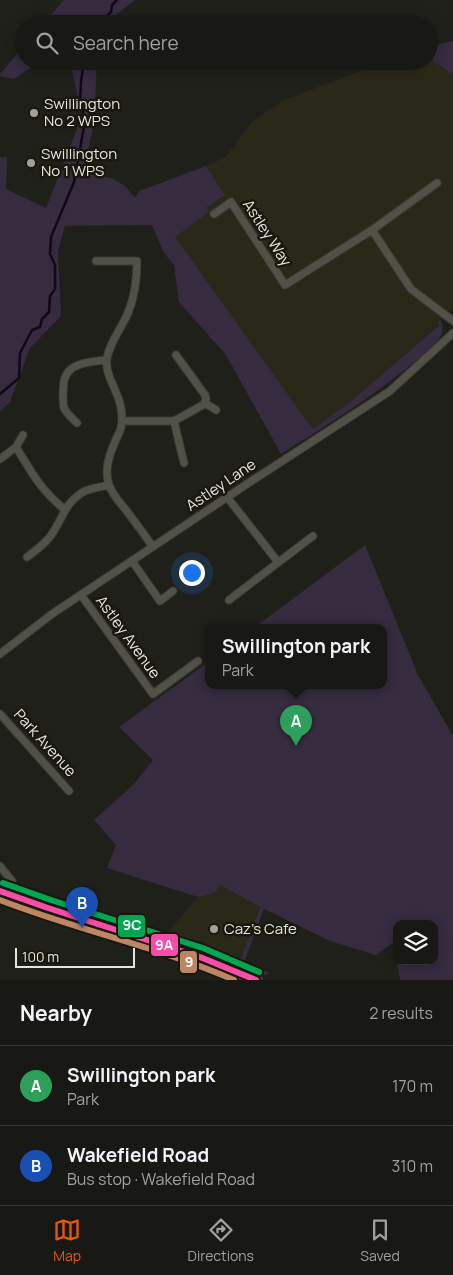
<!DOCTYPE html>
<meta charset="utf-8">
<style>
body{margin:0;font-family:Manrope,sans-serif;background:#21211d;color:#f1f3f6}
.controls{position:absolute;right:15px;bottom:15px;display:grid;overflow:hidden;border-radius:10px;box-shadow:0 2px 12px #0003}
.controls button{width:45px;height:45px;display:grid;place-items:center;padding:0;border:0;border-bottom:1px solid #363734;background:#181814;color:#f1f3f6;font:25px sans-serif}
.scale{position:absolute;left:15px;bottom:12px;width:120px;box-sizing:border-box;padding-left:5px;border:2px solid #e6e6de;border-top:0;font-size:14px;line-height:18px;white-space:nowrap;color:#e6e6de;-webkit-text-stroke:4px #1a180e;paint-order:stroke}
.you{position:absolute;left:191px;top:572px;width:18px;height:18px;margin:-12px;border:4px solid #fff;border-radius:50%;background:#1a73e8;box-shadow:0 0 0 8px #1a73e833}
.badge{display:grid;place-items:center;width:32px;height:32px;border-radius:50%;background:#ea580c;color:#fff;font-size:16px;font-weight:700}
.pin{position:absolute;translate:-50% -41px;filter:drop-shadow(0 1px 2px #0008)}
.pin::after{content:'';position:absolute;top:26px;width:18px;height:15px;background:inherit;clip-path:polygon(0 0,100% 0,50% 100%)}
.popup{position:absolute;left:205px;top:624px;width:182px;height:65px;box-sizing:border-box;display:grid;place-content:center;border-radius:10px;background:#181814;filter:drop-shadow(0 1px 4px #0005);font-size:16px;white-space:nowrap;color:#9fa0a0}
.popup b{font-size:19px;color:#f1f3f6}
.popup::after{content:'';position:absolute;left:50%;top:100%;margin-left:-10px;border:10px solid transparent;border-top-color:#181814}
.list{margin:0;padding:0;list-style:none}
h2{display:flex;justify-content:space-between;align-items:center;height:65px;margin:0;padding:0 20px;font-size:21px}
h2 small{font-size:16px;font-weight:400;color:#9fa0a0}
.list li{display:grid;grid-template-columns:32px 1fr auto;gap:15px;align-items:center;box-sizing:border-box;height:80px;padding:0 20px;border-top:1px solid #363734}
.list b{display:block;font-size:19px;white-space:nowrap}
.list p{margin:0;font-size:16px;white-space:nowrap;color:#9fa0a0}
.list em{font-size:16px;font-style:normal;color:#9fa0a0}
.icon{flex:none;width:28px;height:28px;fill:none;stroke:currentColor;stroke-width:2;stroke-linecap:round;stroke-linejoin:round}
.map{position:relative;flex:none;width:453px;height:980px;overflow:hidden}
.search{position:absolute;background:#181814;box-shadow:0 2px 12px #0003;left:15px;right:15px;top:15px;height:55px;display:flex;align-items:center;gap:12px;box-sizing:border-box;padding:0 18px;border-radius:28px;color:#9fa0a0;font-size:19px}
.sheet{height:225px;background:#181814}
nav{display:flex;justify-content:space-around;align-items:center;box-sizing:border-box;height:70px;border-top:1px solid #363734;background:#181814;font-size:14px;color:#9fa0a0}
nav a{display:grid;justify-items:center;gap:2px}
nav .on{color:#ea580c}
.map>svg:first-child{display:block}
.built{fill:#2a2919}
.green{fill:#362b3f}
.lines{fill:none;stroke-linecap:round;stroke-linejoin:round}
.stream{stroke:#12081a;stroke-width:2.5}
.street-casing{stroke:#3b3b36;stroke-width:9}
.primary-casing{stroke:#3b3b36;stroke-width:14}
.street{stroke:#525147;stroke-width:7}
.primary{stroke:#5c5a4d;stroke-width:11}
.bus-1-casing{stroke:#1a180e;stroke-width:10}
.bus-2-casing{stroke:#1a180e;stroke-width:10}
.bus-3-casing{stroke:#1a180e;stroke-width:10}
.bus-1{stroke:#f54da8;stroke-width:6}
.bus-2{stroke:#bb8660;stroke-width:6}
.bus-3{stroke:#00a651;stroke-width:6}
.poi-dot{fill:#a1a199;stroke:#1a180e;stroke-width:2}
.labels{text-anchor:middle;stroke-width:5;stroke-linejoin:round;paint-order:stroke}
.poi-label{font-size:15px;fill:#e6e6de;stroke:#1a180e;text-anchor:start}
.street-label{font-size:15px;fill:#e6e6de;stroke:#1a180e}
.line-badge{stroke:#1a180e;stroke-width:2}
.badge-label{font-size:14px;text-anchor:middle;font-weight:bold;fill:#fff}
</style>
<div class="map">
<svg width="453" height="980" viewBox="0 0 453 980">
<rect width="100%" height="100%" fill="#20201a"/>
<!-- built -->
<path class="built" d="M 429,58 L 453,75 L 453,309 L 451,309 L 438,321 L 439,324 L 351,401 L 313,429 L 174,237 L 208,212 L 206,208 L 225,195 L 206,166 L 226,157 L 252,122 L 282,101 L 386,61 L 429,61 Z
M 220,884 L 260,907 L 239,963 L 164,937 L 198,897 L 215,893 Z"/>
<!-- green -->
<path class="green" d="M 64,0 L 135,0 L 116,15 L 111,24 L 43,24 Z
M 453,41 L 453,75 L 429,58 L 429,47 Z
M 24,46 L 24,61 L 40,61 L 14,79 L 0,76 L 0,74 Z
M 70,61 L 97,61 L 94,124 L 83,173 L 111,178 L 125,186 L 135,198 L 139,191 L 206,166 L 225,195 L 206,208 L 209,212 L 175,237 L 313,429 L 351,401 L 439,325 L 438,322 L 440,319 C 443,325 444,331 440,337 C 435,346 415,361 407,368 C 367,400 324,427 281,454 L 226,355 L 179,302 L 174,265 L 164,253 L 152,225 L 65,226 L 58,250 L 61,316 L 30,348 L 10,402 L 0,411 L 0,157 L 7,157 L 6,189 L 46,208 L 82,116 Z
M 365,545 L 418,675 L 453,736 L 453,980 L 400,980 L 397,961 L 434,961 L 434,924 L 397,924 L 397,959 L 394,942 L 376,955 L 330,941 L 264,909 L 244,963 L 268,972 L 268,974 L 265,975 L 239,963 L 260,907 L 220,885 L 215,893 L 198,897 L 107,868 L 116,845 L 94,820 L 134,784 L 153,760 L 119,727 L 208,662 L 208,685 L 384,685 L 384,627 L 255,627 Z"/>
<g class="lines">
<!-- stream -->
<path class="stream" d="M 99,24 L 111,12 L 112,5 L 117,0
M 0,394 L 19,378 L 20,353 L 32,330 L 40,327 L 42,319 L 49,312 L 50,296 L 55,289 L 55,265 L 50,254 L 51,237 L 74,182 L 85,121 L 80,101 L 81,82 L 84,61"/>
<!-- street casing -->
<g class="street-casing">
<path id="street" d="M 214,214 L 231,202 L 285,285 L 372,230 L 411,289 L 453,321
M 372,230 L 437,183
M 96,261 L 137,261 C 137,279 135,296 128,313 C 122,327 112,339 108,354 C 102,373 118,389 121,408 C 125,432 116,434 110,455 C 107,464 106,476 109,485 C 112,494 120,503 126,510 C 135,522 144,534 153,547
M 205,403 L 216,410
M 123,421 L 174,421 L 203,405 L 206,400 L 205,395 L 176,355
M 174,421 L 184,463
M 77,423 C 72,418 67,414 64,408 C 63,404 63,400 63,396 C 63,384 63,372 76,366 C 84,362 97,361 106,360
M 16,447 L 23,435
M 0,459 L 16,447 C 32,473 40,489 64,509
M 227,497 L 278,562
M 27,557 C 34,552 42,546 48,539 C 63,522 61,506 83,492 C 90,488 101,487 109,485
M 132,561 L 160,601 L 173,591
M 81,595 L 153,694 L 198,661
M 229,600 L 313,536
M 0,654 L 52,614 L 244,486 L 390,391 L 453,333
M 0,714 L 69,791
M 0,866 L 12,881
M 18,889 L 20,899"/>
</g>
<!-- primary casing -->
<g class="primary-casing">
<path id="primary" d="M 0,891 C 63,916 129,932 192,954 C 214,961 235,971 256,980"/>
</g>
<!-- street -->
<use href="#street" class="street"/>
<!-- primary -->
<use href="#primary" class="primary"/>
<!-- bus-1 casing -->
<g class="bus-1-casing">
<path id="bus-1" d="M 0,891 L 48,908 L 200,957 L 256,980"/>
</g>
<!-- bus-2 casing -->
<g class="bus-2-casing">
<path id="bus-2" d="M 0,900 C 77,930 159,947 234,980"/>
</g>
<!-- bus-3 casing -->
<g class="bus-3-casing">
<path id="bus-3" d="M 3,883 L 51,900 L 203,948 L 259,972"/>
</g>
<!-- bus-1 -->
<use href="#bus-1" class="bus-1"/>
<!-- bus-2 -->
<use href="#bus-2" class="bus-2"/>
<!-- bus-3 -->
<use href="#bus-3" class="bus-3"/>
</g>
<!-- markers -->
<g class="poi-dot">
<circle cx="34" cy="113" r="5"/>
<circle cx="31" cy="163" r="5"/>
<circle cx="214" cy="929" r="5"/>
</g>
<g class="labels">
<!-- poi labels -->
<g class="poi-label">
<text x="44" y="109">Swillington<tspan x="44" dy="17">No 2 WPS</tspan></text>
<text x="41" y="159">Swillington<tspan x="41" dy="17">No 1 WPS</tspan></text>
<text x="224" y="934">Caz's Cafe</text>
</g>
<!-- street labels -->
<g class="street-label">
<text transform="translate(267 233) rotate(57)" y="5">Astley Way</text>
<text transform="translate(221 485) rotate(-34)" y="5">Astley Lane</text>
<text transform="translate(128 637) rotate(54)" y="5">Astley Avenue</text>
<text transform="translate(45 743) rotate(48)" y="5">Park Avenue</text>
</g>
</g>
<g class="line-badge">
<rect x="117" y="914" width="29" height="24" rx="5" fill="#00a651"/>
<rect x="150" y="933" width="29" height="24" rx="5" fill="#f54da8"/>
<rect x="179" y="950" width="19" height="24" rx="5" fill="#bb8660"/>
</g>
<g class="badge-label">
<text x="132" y="930">9C</text>
<text x="164" y="950">9A</text>
<text x="189" y="967">9</text>
</g>
</svg>
<div class="controls">
<button><svg class="icon" aria-label="layers" viewBox="0 0 24 24"><path d="M12 4l9 5-9 5-9-5zM3 14l9 5 9-5"/></svg></button>
</div>
<div class="scale">100 m</div>
<div class="you"></div>
<div class="pin badge" style="left:296px;top:746px;background:#2e9e5b">A</div>
<div class="popup"><b>Swillington park</b>Park</div>
<div class="pin badge" style="left:82px;top:928px;background:#1a4fb4">B</div>
<div class="search"><svg class="icon" aria-label="search" viewBox="0 0 24 24"><circle cx="10" cy="10" r="6"/><path d="M15 15l6 6"/></svg>Search here</div>
</div>
<section class="sheet">
<h2>Nearby<small>2 results</small></h2>
<ul class="list">
<li><span class="badge" style="background:#2e9e5b">A</span><div><b>Swillington park</b><p>Park</p></div><em>170 m</em></li>
<li><span class="badge" style="background:#1a4fb4">B</span><div><b>Wakefield Road</b><p>Bus stop · Wakefield Road</p></div><em>310 m</em></li>
</ul>
</section>
<nav>
<a class="on"><svg class="icon" aria-label="map" viewBox="0 0 24 24"><path d="M3 6l6-2 6 2 6-2v14l-6 2-6-2-6 2zM9 4v14M15 6v14"/></svg>Map</a>
<a><svg class="icon" aria-label="directions" viewBox="0 0 24 24"><path d="M12 3l9 9-9 9-9-9zM9 14v-3h6M13 9l2 2-2 2"/></svg>Directions</a>
<a><svg class="icon" aria-label="saved" viewBox="0 0 24 24"><path d="M7 4h10v16l-5-4-5 4z"/></svg>Saved</a>
</nav>
